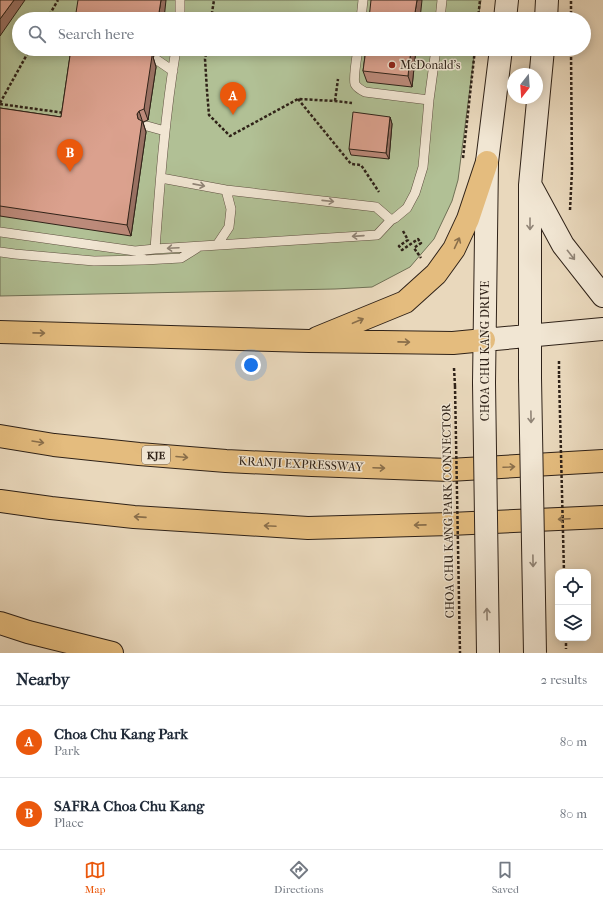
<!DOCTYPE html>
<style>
body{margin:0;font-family:"IM FELL French Canon",serif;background:#f6f6f7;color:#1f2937}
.controls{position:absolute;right:12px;bottom:12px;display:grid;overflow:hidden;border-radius:8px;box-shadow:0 2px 10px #0003}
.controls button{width:36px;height:36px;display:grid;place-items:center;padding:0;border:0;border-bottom:1px solid #e0e1e3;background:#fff;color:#1f2937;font:20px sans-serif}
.compass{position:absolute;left:507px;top:68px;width:36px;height:36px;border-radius:50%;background:#fff;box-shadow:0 2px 10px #0003;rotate:197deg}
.you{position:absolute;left:251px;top:365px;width:14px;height:14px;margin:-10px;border:3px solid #fff;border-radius:50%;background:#1a73e8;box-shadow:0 0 0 6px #1a73e833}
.badge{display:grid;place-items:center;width:26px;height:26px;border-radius:50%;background:#ea580c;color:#fff;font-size:13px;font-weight:700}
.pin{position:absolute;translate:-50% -33px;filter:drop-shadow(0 1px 2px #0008)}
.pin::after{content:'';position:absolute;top:21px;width:14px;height:12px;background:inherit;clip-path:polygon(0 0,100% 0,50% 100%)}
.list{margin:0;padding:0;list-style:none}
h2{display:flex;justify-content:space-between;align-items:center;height:52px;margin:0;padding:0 16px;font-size:17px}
h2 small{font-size:13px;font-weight:400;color:#747a83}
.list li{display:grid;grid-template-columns:26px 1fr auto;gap:12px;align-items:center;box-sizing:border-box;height:72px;padding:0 16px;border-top:1px solid #e0e1e3}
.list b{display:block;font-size:15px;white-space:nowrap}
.list p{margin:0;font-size:13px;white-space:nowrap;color:#747a83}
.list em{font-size:13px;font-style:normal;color:#747a83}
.icon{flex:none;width:22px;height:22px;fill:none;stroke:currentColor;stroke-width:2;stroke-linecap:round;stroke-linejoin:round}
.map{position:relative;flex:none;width:603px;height:653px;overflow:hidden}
.search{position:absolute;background:#fff;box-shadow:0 2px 10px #0003;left:12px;right:12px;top:12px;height:44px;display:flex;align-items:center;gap:10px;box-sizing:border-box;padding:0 14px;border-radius:22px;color:#747a83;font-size:15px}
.sheet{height:196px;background:#fff}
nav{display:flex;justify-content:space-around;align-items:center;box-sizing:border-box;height:56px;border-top:1px solid #e0e1e3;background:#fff;font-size:11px;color:#747a83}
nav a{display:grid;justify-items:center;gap:2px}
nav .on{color:#ea580c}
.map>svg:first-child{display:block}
.green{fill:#b1c095;stroke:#707156}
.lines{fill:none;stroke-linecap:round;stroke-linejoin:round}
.service-casing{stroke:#5e5041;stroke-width:10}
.secondary-casing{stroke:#2f2218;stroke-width:24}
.motorway-casing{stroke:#2f2218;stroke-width:24}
.path{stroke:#2f2218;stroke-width:2.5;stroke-dasharray:3 2;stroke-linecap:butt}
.service{stroke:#f1e6d3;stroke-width:9}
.secondary{stroke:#f1e6d3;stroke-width:22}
.motorway{stroke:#e4bc7e;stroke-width:22}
.secondary-bridge-casing{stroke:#2f2218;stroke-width:24;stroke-linecap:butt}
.path-bridge{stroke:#2f2218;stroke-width:2.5;stroke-dasharray:3 2;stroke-linecap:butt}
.secondary-bridge{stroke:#f1e6d3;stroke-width:22}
.wall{fill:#bc8a7a;stroke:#2f2218}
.shaded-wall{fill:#997163;stroke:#2f2218}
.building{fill:#dba18e;stroke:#2f2218}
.oneway{stroke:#908476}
.oneway2{stroke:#8a6f4b}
.poi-dot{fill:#8f2418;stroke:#f1e6d3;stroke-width:1.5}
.labels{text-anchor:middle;stroke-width:3;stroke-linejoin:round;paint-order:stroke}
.shield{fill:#f1e6d3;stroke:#695d50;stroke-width:1}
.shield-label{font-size:11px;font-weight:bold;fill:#2f2218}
.poi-label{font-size:12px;fill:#2f2218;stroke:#f1e6d3;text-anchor:start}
.street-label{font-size:12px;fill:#2f2218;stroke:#f1e6d3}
</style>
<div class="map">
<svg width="603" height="653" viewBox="0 0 603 653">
<rect width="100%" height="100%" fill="#e9d8bc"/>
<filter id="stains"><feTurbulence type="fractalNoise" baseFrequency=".005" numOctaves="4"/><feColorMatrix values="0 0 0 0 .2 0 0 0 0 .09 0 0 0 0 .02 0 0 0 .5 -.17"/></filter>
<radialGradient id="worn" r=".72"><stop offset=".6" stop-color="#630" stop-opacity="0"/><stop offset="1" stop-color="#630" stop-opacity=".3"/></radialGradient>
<!-- green -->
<path class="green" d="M 0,0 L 481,0 L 478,19 L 19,19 L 19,49 L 475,49 L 458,180 L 452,201 L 434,239 L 410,267 L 372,287 L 335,289 L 0,296 Z"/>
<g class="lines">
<!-- service casing -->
<g class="service-casing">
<path id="service" d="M 180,19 L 180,0
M 361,19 L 363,0
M 440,19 L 442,0
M 176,49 C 165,115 160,182 155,249 L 377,235 L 391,220 L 395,218 L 407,208 L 415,193 L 423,167 L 429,100 L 436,49
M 358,49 C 357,56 353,78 355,84 C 357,88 361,90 365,92 L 429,100
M 157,60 L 173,71
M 147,126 L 165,131
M 161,178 L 226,190 L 376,207 L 391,220
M 0,232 L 135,251 L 155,249
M 217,245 L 229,227 L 231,209 L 226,190
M 0,252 L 15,254 L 94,261 L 144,260
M 140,256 L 144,260 L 181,258 L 197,248"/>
</g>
<!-- secondary casing -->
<g class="secondary-casing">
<path id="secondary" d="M 505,19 L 507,0
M 546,19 L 547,0
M 531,186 L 563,245 L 603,296
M 484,340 L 603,329
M 530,378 L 530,185 L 543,49
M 484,383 L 487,162 L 501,49"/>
</g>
<!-- motorway casing -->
<g class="motorway-casing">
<path id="motorway" d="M 0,332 L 309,341 L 453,343 L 484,340
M 317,338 L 405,302 L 436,274 L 454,249 L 468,219 L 487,162
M 0,436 L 54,445 L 139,454 L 226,461 L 312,465 L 449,470 L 603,461
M 0,501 L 51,508 L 134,517 L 308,528 L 450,524 L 603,517
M 0,623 L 28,632 L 112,653"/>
</g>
<!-- path -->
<path class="path" d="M 47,19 L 58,0
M 211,19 L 214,0
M 478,19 L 480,0
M 571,19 L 571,0
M 207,49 L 205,59 L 207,91 L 209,115 L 230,136 L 298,99 L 335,101 L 352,103
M 298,99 L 351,164 L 361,165 L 379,192
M 335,101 L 338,79
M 0,103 L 30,49
M 0,104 L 65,113
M 463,158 L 475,49
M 570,210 L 572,171 L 571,49
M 403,231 L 408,240 L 399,246 L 402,250 L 418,239 L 421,243 L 414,248 L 421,258
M 559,361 L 559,375
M 454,368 L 455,386
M 566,638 L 566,649"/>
<!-- service -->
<use href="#service" class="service"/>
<!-- secondary -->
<use href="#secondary" class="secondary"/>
<!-- motorway -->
<use href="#motorway" class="motorway"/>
<!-- secondary-bridge casing -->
<g class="secondary-bridge-casing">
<path id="secondary-bridge" d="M 530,378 L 535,653
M 484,383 L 488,653"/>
</g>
<!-- path-bridge -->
<path class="path-bridge" d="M 559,375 L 564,572
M 455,386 L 460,653"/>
<!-- secondary-bridge -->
<use href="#secondary-bridge" class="secondary-bridge"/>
</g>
<!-- wall -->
<path class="wall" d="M 71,49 L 159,49 L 158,54 L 154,55 L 153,57 L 156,67 L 148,120 L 143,122 L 146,132 L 131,236 L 0,216 L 0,108 L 61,117 Z
M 366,49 L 416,49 L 412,87 L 367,82 L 363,71 Z
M 390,117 L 392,124 L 389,159 L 351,155 L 349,149 Z"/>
<!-- shaded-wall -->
<path class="shaded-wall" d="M 14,0 L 25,0 L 0,36 L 0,19 Z
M 161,0 L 166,0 L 164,19 L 158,19 Z
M 417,0 L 422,0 L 420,19 L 414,19 Z
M 147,49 L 152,49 L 154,55 L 153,57 L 156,67 L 148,120 L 144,109 L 148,52 Z
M 156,49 L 159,49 L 158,54 Z
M 411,49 L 416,49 L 412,87 L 408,76 Z
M 139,111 L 146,132 L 131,236 L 127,225 L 138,119 L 137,114 Z
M 390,117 L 392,124 L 389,159 L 386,153 Z"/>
<!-- building -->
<path class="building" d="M 0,0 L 14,0 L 0,19 Z
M 78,0 L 161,0 L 158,19 L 75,19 Z
M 371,0 L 417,0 L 414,19 L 369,19 Z
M 71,49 L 147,49 L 148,52 L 152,56 L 144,109 L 139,111 L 137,114 L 138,119 L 142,121 L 127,225 L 0,206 L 0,108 L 61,117 Z
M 366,49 L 411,49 L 408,76 L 363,71 Z
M 353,112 L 390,117 L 386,153 L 349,149 Z"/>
<!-- one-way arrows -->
<defs><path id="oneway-shaft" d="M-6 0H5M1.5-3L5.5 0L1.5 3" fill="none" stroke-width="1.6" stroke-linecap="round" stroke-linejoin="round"/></defs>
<g class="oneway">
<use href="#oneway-shaft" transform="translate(199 185) rotate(11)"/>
<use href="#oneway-shaft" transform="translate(328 201) rotate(6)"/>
<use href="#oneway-shaft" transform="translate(530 224) rotate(90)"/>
<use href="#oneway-shaft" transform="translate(358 236) rotate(176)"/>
<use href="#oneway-shaft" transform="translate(173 248) rotate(177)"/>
<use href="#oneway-shaft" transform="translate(571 255) rotate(52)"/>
<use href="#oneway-shaft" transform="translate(531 417) rotate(89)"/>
<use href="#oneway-shaft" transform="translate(533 561) rotate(89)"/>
<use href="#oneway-shaft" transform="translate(487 614) rotate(-91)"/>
</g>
<g class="oneway2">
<use href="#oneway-shaft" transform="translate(457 243) rotate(-65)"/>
<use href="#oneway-shaft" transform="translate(358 321) rotate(-23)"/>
<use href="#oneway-shaft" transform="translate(39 333) rotate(1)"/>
<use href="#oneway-shaft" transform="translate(404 342) rotate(1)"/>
<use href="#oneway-shaft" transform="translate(38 442) rotate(9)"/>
<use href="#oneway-shaft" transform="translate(182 457) rotate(5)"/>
<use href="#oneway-shaft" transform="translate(509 467) rotate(-3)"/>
<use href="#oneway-shaft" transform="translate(379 468) rotate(2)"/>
<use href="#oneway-shaft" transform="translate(140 517) rotate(-176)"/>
<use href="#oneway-shaft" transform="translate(564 519) rotate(177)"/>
<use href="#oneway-shaft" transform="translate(420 525) rotate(179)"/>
<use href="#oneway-shaft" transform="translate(270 526) rotate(-177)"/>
</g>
<!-- markers -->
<circle class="poi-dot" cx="392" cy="65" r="4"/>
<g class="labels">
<!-- shield labels -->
<rect class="shield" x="142" y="446" width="28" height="18" rx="3"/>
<g class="shield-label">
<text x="156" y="459">KJE</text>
</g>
<!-- poi labels -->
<g class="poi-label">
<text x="400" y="69">McDonald's</text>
</g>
<!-- street labels -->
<g class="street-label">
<text transform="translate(485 351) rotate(-90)" y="4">CHOA CHU KANG DRIVE</text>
<text transform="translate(301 464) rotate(3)" y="4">KRANJI EXPRESSWAY</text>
<text transform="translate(448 511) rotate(-91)" y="4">CHOA CHU KANG PARK CONNECTOR</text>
</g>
</g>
<rect width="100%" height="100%" filter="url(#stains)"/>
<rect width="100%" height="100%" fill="url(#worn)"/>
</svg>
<div class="controls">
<button><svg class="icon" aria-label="locate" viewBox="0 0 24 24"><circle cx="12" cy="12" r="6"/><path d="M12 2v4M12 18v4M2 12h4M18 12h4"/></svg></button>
<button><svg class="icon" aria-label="layers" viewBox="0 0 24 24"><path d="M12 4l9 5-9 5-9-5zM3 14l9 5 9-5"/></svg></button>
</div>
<svg class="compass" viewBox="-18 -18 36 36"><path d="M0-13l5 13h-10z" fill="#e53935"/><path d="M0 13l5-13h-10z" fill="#747a83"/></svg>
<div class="you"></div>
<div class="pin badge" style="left:233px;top:115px">A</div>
<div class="pin badge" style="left:70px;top:172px">B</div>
<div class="search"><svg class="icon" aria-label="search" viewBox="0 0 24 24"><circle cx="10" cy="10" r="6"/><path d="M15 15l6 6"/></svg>Search here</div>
</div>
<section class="sheet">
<h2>Nearby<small>2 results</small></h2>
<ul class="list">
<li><span class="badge">A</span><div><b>Choa Chu Kang Park</b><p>Park</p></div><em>80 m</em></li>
<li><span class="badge">B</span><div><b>SAFRA Choa Chu Kang</b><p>Place</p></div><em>80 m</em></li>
</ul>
</section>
<nav>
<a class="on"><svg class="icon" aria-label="map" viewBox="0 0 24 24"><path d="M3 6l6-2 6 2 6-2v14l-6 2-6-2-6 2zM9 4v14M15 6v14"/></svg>Map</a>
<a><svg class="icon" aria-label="directions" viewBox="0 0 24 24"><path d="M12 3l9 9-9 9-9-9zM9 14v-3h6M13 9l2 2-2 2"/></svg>Directions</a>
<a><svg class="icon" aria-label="saved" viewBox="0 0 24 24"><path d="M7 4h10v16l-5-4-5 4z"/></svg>Saved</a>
</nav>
